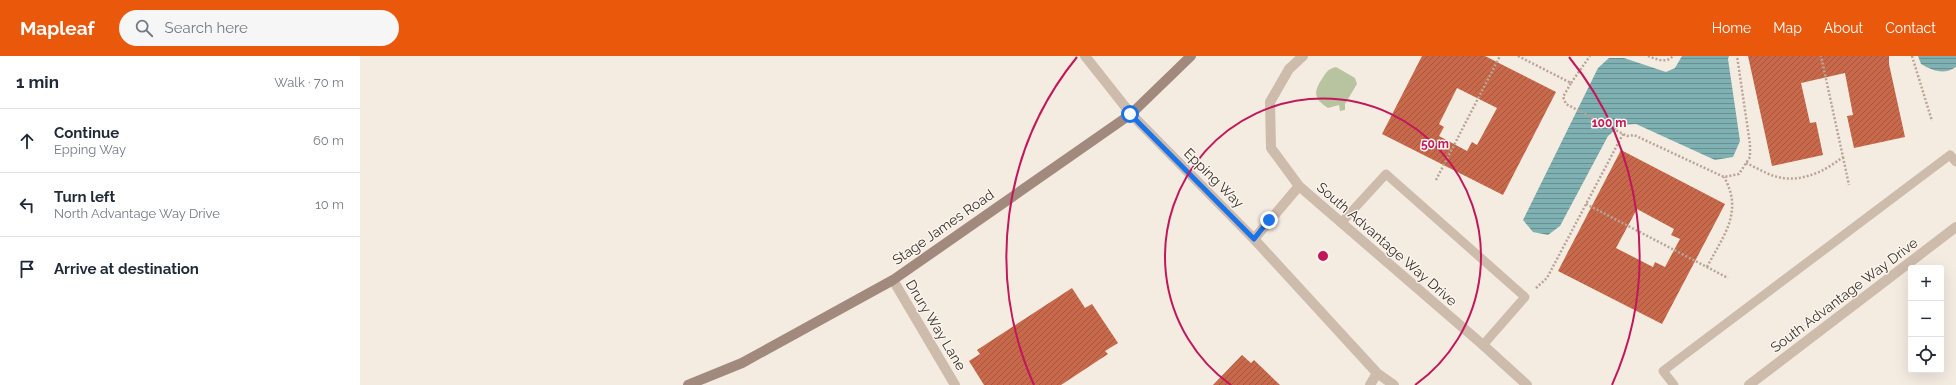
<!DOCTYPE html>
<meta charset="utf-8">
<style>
body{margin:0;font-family:Raleway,sans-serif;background:#f6f6f7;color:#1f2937}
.controls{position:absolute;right:12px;bottom:12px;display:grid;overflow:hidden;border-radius:4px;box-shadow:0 4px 16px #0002}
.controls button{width:36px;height:36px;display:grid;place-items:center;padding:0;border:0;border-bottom:1px solid #e0e1e3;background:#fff;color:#1f2937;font:20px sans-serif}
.stop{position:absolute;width:12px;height:12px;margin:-9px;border:3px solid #1a73e8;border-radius:50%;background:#fff}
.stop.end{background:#1a73e8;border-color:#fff;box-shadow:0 1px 4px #0008}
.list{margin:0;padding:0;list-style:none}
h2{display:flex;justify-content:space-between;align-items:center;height:52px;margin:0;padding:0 16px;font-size:17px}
h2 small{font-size:13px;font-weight:400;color:#747a83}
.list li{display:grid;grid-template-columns:26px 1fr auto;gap:12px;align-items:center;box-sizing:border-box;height:64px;padding:0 16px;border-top:1px solid #e0e1e3}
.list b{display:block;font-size:15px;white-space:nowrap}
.list p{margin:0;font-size:13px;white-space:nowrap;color:#747a83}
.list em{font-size:13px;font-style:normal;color:#747a83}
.icon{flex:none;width:22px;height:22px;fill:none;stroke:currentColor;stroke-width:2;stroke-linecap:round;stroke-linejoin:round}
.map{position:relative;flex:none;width:1596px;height:329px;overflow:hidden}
header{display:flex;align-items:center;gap:24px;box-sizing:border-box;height:56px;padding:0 20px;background:#ea580c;color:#fff}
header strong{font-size:19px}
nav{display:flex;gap:22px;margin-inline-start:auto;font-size:14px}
.search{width:280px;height:36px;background:#f6f6f7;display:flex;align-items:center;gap:10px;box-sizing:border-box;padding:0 14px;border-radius:22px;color:#747a83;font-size:15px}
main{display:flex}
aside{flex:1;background:#fff}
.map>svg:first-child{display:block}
.park{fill:#b8c4a0}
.water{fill:url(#water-rules)}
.building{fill:url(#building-hatch);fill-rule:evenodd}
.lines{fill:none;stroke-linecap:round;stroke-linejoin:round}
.path{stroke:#b9a596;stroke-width:2.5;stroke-dasharray:2 2;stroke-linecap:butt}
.lane{stroke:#cdbbac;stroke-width:9}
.street{stroke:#cdbbac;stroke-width:10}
.secondary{stroke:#a18a7d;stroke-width:10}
.route{stroke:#1a73e8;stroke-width:5}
.ring{fill:none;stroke:#c2185b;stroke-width:2}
.labels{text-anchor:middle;stroke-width:3;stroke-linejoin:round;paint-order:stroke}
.street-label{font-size:14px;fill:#3b302b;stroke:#fbf5ee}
.centre{fill:#c2185b;stroke:#fbf5ee;stroke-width:2}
.ring-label{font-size:12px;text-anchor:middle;font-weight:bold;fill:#c2185b;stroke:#fbf5ee;stroke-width:3;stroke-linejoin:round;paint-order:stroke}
</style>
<header>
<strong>Mapleaf</strong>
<div class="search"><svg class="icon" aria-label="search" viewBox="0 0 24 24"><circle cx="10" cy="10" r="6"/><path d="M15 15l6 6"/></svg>Search here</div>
<nav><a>Home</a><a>Map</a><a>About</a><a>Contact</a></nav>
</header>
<main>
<aside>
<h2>1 min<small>Walk · 70 m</small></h2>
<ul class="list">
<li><svg class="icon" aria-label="ahead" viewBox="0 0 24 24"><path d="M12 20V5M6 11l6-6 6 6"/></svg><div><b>Continue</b><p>Epping Way</p></div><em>60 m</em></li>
<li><svg class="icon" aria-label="left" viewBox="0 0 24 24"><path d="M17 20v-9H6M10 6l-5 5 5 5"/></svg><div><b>Turn left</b><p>North Advantage Way Drive</p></div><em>10 m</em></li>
<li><svg class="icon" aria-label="arrive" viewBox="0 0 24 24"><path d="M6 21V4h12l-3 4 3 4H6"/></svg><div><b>Arrive at destination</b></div></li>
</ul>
</aside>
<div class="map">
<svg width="1596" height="329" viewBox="0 0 1596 329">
<defs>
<pattern id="water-rules" width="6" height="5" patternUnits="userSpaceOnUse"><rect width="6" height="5" fill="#7fb0b2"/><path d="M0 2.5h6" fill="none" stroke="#699091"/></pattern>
<pattern id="building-hatch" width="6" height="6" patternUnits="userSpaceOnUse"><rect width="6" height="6" fill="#c8694b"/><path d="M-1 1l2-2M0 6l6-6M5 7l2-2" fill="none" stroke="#a4573f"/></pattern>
</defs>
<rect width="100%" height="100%" fill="#f4ebe1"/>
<!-- park -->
<path class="park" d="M 976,11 L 995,22 L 997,28 L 985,48 L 985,54 L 980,55 L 979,49 L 968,52 C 954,43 953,36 962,23 C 966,16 968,13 976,11 Z"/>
<!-- water -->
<path class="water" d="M 1322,0 L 1369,0 L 1368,3 L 1380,85 L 1373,101 L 1355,104 L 1276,68 L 1261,69 L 1248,80 L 1200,170 L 1188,179 L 1173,176 L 1163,164 L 1238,12 L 1249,2 L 1264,2 L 1306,16 L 1315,12 Z
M 1558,0 L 1596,0 L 1596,11 C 1584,19 1573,15 1561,8 Z"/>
<!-- building -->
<path class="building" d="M 1062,0 L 1125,0 L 1196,36 L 1143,139 L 1022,78 ZM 1097,32 L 1137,52 L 1117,89 L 1112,86 L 1107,95 L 1079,80 L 1084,71 L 1079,68 Z
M 1388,0 L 1529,0 L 1529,8 L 1545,81 L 1494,92 L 1487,60 L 1493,59 L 1485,17 L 1441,27 L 1450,67 L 1456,66 L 1463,99 L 1412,110 Z
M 1261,94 L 1365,148 L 1302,268 L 1198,215 ZM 1277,153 L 1314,173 L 1311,179 L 1320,183 L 1305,211 L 1295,206 L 1293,211 L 1256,192 Z
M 712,232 L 725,252 L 732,248 L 758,287 L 745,295 L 748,298 L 701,329 L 624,329 L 609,305 L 620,298 L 617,294 Z
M 882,299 L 891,307 L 894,304 L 920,329 L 853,329 Z"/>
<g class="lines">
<!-- path -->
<path class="path" d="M 1158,0 L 1211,27 L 1203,41 L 1206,48 L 1267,80 L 1274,79 L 1364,121 L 1379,118 L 1390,101 L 1390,88 L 1377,0
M 1288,0 C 1296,3 1306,8 1313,0
M 1552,0 L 1572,65
M 1211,27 L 1230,0
M 1483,101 L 1489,129
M 1386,107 C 1395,111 1405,117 1414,120 C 1439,128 1464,116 1483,101 L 1461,0
M 1076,124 L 1140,0
M 1226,148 L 1368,222
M 1347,211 C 1363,180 1384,156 1364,121
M 1176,232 L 1187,222 L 1263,78"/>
<!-- lane -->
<path class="lane" d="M 981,167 L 1026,118 L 1165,241 L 1123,289
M 1314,329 L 1303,315 L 1590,99 L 1596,106"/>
<!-- street -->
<path class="street" d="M 725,0 L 771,58 L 894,183 L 1017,317 L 1034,329
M 943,0 L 929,13 L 910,46 L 911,92 L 939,130 L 1123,289 L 1167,329
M 894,183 L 939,130
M 533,224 L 595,329
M 1010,329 L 1017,317
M 1389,329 L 1596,171"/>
<!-- secondary -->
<path class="secondary" d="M 328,329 L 382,307 L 533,224 L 771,58 L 831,0"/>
</g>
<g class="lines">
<!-- route -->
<path class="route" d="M 770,58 L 894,183 L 909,164"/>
</g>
<!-- distance rings -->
<g class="ring">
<path d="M871 329A158 158 0 1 1 1055 329"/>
<path d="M674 329A316 316 0 0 1 717 1M1209 1A316 316 0 0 1 1252 329"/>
</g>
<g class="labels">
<!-- street labels -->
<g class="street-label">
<text transform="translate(854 122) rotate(45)" y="5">Epping Way</text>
<text transform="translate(583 171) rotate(-35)" y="5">Stage James Road</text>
<text transform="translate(1027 188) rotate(41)" y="5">South Advantage Way Drive</text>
<text transform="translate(1484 239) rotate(-37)" y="5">South Advantage Way Drive</text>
<text transform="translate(576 269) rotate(59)" y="5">Drury Way Lane</text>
</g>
</g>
<circle cx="963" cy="200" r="6" class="centre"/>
<g class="ring-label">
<text x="1249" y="71">100 m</text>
<text x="1075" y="92">50 m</text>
</g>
</svg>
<div class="controls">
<button>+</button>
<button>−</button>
<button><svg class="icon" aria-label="locate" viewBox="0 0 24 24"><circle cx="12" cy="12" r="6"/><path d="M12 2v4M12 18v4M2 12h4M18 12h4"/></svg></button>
</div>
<div class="stop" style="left:770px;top:58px"></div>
<div class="stop end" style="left:909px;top:164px"></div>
</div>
</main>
